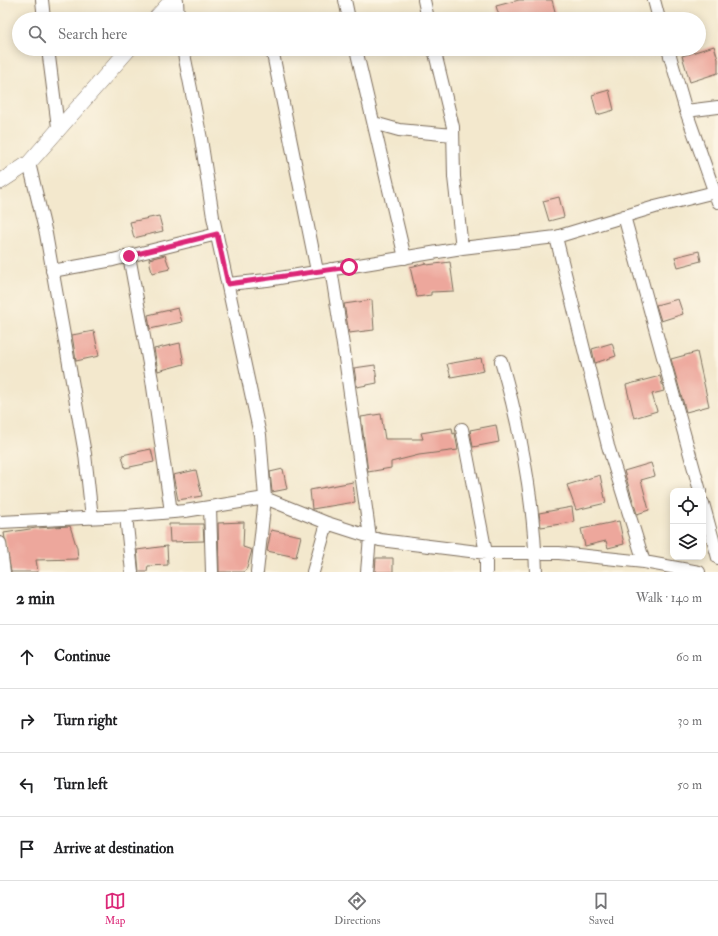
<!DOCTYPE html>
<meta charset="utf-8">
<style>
body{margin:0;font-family:"IM FELL Double Pica",serif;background:#f2f2f2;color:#202124}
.controls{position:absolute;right:12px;bottom:12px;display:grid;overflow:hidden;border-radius:8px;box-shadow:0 2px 10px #0003}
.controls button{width:36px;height:36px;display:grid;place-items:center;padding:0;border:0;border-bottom:1px solid #e0e0e0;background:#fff;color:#202124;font:20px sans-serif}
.stop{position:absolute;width:12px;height:12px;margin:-9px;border:3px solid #db2777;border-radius:50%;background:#fff}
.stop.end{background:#db2777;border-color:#fff;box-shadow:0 1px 4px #0008}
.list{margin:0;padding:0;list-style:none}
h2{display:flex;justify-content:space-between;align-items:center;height:52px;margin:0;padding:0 16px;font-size:17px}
h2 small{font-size:13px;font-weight:400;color:#757577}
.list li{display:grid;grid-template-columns:26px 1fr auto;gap:12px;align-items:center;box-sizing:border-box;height:64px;padding:0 16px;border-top:1px solid #e0e0e0}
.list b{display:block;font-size:15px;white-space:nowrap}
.list em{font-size:13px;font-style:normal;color:#757577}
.icon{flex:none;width:22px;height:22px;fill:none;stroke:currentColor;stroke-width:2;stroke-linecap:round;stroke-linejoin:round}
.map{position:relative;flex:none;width:718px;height:572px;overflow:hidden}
.search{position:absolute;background:#fff;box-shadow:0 2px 10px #0003;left:12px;right:12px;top:12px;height:44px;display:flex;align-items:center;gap:10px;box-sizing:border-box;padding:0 14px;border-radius:22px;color:#757577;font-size:15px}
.sheet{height:308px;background:#fff}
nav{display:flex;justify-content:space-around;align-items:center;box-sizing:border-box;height:56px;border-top:1px solid #e0e0e0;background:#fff;font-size:11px;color:#757577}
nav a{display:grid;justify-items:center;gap:2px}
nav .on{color:#db2777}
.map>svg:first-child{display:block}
.building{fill:#eda79c}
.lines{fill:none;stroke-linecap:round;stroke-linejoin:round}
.minor-casing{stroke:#7b6c5b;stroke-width:14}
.tertiary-casing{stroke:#7b6c5b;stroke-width:16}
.minor{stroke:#fff;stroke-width:12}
.tertiary{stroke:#fff;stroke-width:15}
.route{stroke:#db2777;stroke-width:5}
</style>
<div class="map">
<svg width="718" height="572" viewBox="0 0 718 572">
<rect width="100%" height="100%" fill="#fcf5e5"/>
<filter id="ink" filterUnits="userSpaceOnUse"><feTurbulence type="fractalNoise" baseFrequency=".025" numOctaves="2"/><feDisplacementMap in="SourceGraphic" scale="8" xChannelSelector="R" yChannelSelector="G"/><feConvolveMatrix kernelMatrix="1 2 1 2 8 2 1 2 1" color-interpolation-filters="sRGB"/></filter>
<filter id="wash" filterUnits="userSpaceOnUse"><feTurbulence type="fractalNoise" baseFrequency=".012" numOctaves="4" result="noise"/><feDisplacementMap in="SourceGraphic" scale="16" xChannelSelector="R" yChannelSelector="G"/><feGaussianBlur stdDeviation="0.9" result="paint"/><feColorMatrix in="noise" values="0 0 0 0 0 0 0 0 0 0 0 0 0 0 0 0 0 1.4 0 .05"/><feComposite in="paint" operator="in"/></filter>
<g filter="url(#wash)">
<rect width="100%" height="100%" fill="#f3e8cd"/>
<g id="blocks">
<!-- building -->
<path class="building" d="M 519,0 L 552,0 L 557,19 L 500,19 L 496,6 Z
M 714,46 L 718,59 L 718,73 L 690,82 L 682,56 Z
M 609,90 L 614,110 L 597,115 L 592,95 Z
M 559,197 L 564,217 L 549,221 L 543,201 Z
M 159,216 L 163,231 L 134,238 L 130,222 Z
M 699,251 L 701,261 L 678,267 L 675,257 Z
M 165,255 L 170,269 L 152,273 L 149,259 Z
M 450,262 L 454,291 L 431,292 L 431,295 L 417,297 L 410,267 L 426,263 L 427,265 Z
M 678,299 L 683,314 L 661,321 L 656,305 Z
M 372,300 L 374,330 L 349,333 L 344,304 Z
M 178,308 L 182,322 L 150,329 L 148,315 Z
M 94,331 L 99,356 L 76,361 L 72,335 Z
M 180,343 L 184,364 L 158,371 L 154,349 Z
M 612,343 L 616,356 L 595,363 L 592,349 Z
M 697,352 L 709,406 L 686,412 L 671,359 Z
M 481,358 L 484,371 L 451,377 L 447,364 Z
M 375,365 L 377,383 L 357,387 L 354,368 Z
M 660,376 L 664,391 L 652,394 L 657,411 L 634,418 L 626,385 Z
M 381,414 L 385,439 L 423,439 L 421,433 L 452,428 L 453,434 L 455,433 L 458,450 L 419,455 L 391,462 L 391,468 L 368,472 L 361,417 Z
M 496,425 L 499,442 L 473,447 L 470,430 Z
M 151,449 L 154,462 L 125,468 L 122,455 Z
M 651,463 L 655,476 L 641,480 L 649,510 L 637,514 L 624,471 Z
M 283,469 L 287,489 L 272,492 L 270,472 Z
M 196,470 L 202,496 L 178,500 L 173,475 Z
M 600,475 L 606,503 L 576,510 L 567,485 Z
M 353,482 L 355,502 L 312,509 L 310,490 Z
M 572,507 L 574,522 L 541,527 L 539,513 Z
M 619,521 L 624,544 L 608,548 L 606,541 L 585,546 L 581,529 Z
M 244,522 L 243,547 L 252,550 L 247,568 L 244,572 L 219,572 L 218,523 Z
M 169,524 L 203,524 L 204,541 L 170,542 Z
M 70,526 L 77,548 L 78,559 L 36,560 L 38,572 L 11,572 L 4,533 L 36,528 Z
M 271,530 L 301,536 L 296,557 L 267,551 Z
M 167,546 L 168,565 L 148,566 L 147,572 L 139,572 L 137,550 Z
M 376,558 L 393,558 L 393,572 L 375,572 Z"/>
</g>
</g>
<g filter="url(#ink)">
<use href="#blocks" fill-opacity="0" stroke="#7b6c5b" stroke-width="1"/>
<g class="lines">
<!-- minor casing -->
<g class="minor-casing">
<path id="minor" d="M 42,0 L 44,19
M 177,0 L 178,19
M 345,0 L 349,19
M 424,0 L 428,19
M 654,0 L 659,19
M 48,49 L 58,127
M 183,49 L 201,139 L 213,217 L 260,435 L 265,498 L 327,523 L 380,540 L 486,553 L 559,553 L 644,562 L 699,572
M 272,49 L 317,271
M 356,49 L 405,258
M 434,49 L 453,127 L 454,177 L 462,248
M 668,49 L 686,111 L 718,202
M 686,111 L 718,107
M 374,123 L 399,130 L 453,135
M 29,163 L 46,234 L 85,454 L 92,518
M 624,216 L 700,491
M 556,237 L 608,446 L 644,562
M 129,256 L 152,380 L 171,512
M 331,269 L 345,358 L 370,537 L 367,572
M 52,271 L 113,260 L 217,234
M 228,284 L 267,280 L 462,248 L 556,237 L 655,207 L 715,192
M 501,361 C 521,430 534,500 536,572
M 462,429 L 486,553 L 486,572
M 703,503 L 718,558
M 210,507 L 212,572
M 126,516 L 185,511 L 265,498 L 257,572
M 0,522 L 126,516 L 132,572
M 0,543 L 4,572
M 313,572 L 327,523"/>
</g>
<!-- tertiary casing -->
<g class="tertiary-casing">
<path id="tertiary" d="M 155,19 L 172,0
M 0,182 L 29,163 L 129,49"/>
</g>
<!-- minor -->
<use href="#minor" class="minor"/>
<!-- tertiary -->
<use href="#tertiary" class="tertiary"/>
</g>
</g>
<g class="lines" filter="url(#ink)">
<!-- route -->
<path class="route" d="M 129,256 L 217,234 L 228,284 L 349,267"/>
</g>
</svg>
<div class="controls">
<button><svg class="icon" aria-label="locate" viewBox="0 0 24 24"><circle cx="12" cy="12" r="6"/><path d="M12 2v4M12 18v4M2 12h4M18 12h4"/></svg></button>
<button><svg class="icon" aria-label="layers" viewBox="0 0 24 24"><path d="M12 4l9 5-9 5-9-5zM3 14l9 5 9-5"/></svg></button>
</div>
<div class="stop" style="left:349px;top:267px"></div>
<div class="stop end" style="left:129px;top:256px"></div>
<div class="search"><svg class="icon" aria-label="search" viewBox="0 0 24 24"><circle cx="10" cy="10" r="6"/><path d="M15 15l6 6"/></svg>Search here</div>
</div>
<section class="sheet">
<h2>2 min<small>Walk · 140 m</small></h2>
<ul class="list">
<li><svg class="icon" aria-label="ahead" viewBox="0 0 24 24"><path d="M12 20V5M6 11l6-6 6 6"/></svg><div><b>Continue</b></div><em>60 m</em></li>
<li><svg class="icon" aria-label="right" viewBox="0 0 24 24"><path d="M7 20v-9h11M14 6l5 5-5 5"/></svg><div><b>Turn right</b></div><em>30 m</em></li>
<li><svg class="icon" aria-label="left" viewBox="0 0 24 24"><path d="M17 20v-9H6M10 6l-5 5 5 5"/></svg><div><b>Turn left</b></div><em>50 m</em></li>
<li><svg class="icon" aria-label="arrive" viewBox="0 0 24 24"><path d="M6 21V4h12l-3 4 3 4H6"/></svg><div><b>Arrive at destination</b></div></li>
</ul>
</section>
<nav>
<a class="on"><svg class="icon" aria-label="map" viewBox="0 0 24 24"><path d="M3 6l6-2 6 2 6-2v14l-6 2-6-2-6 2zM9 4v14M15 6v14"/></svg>Map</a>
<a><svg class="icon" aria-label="directions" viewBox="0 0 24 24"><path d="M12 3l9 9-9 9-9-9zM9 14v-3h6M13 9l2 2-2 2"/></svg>Directions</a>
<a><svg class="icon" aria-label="saved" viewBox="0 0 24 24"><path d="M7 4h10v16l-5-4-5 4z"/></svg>Saved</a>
</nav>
